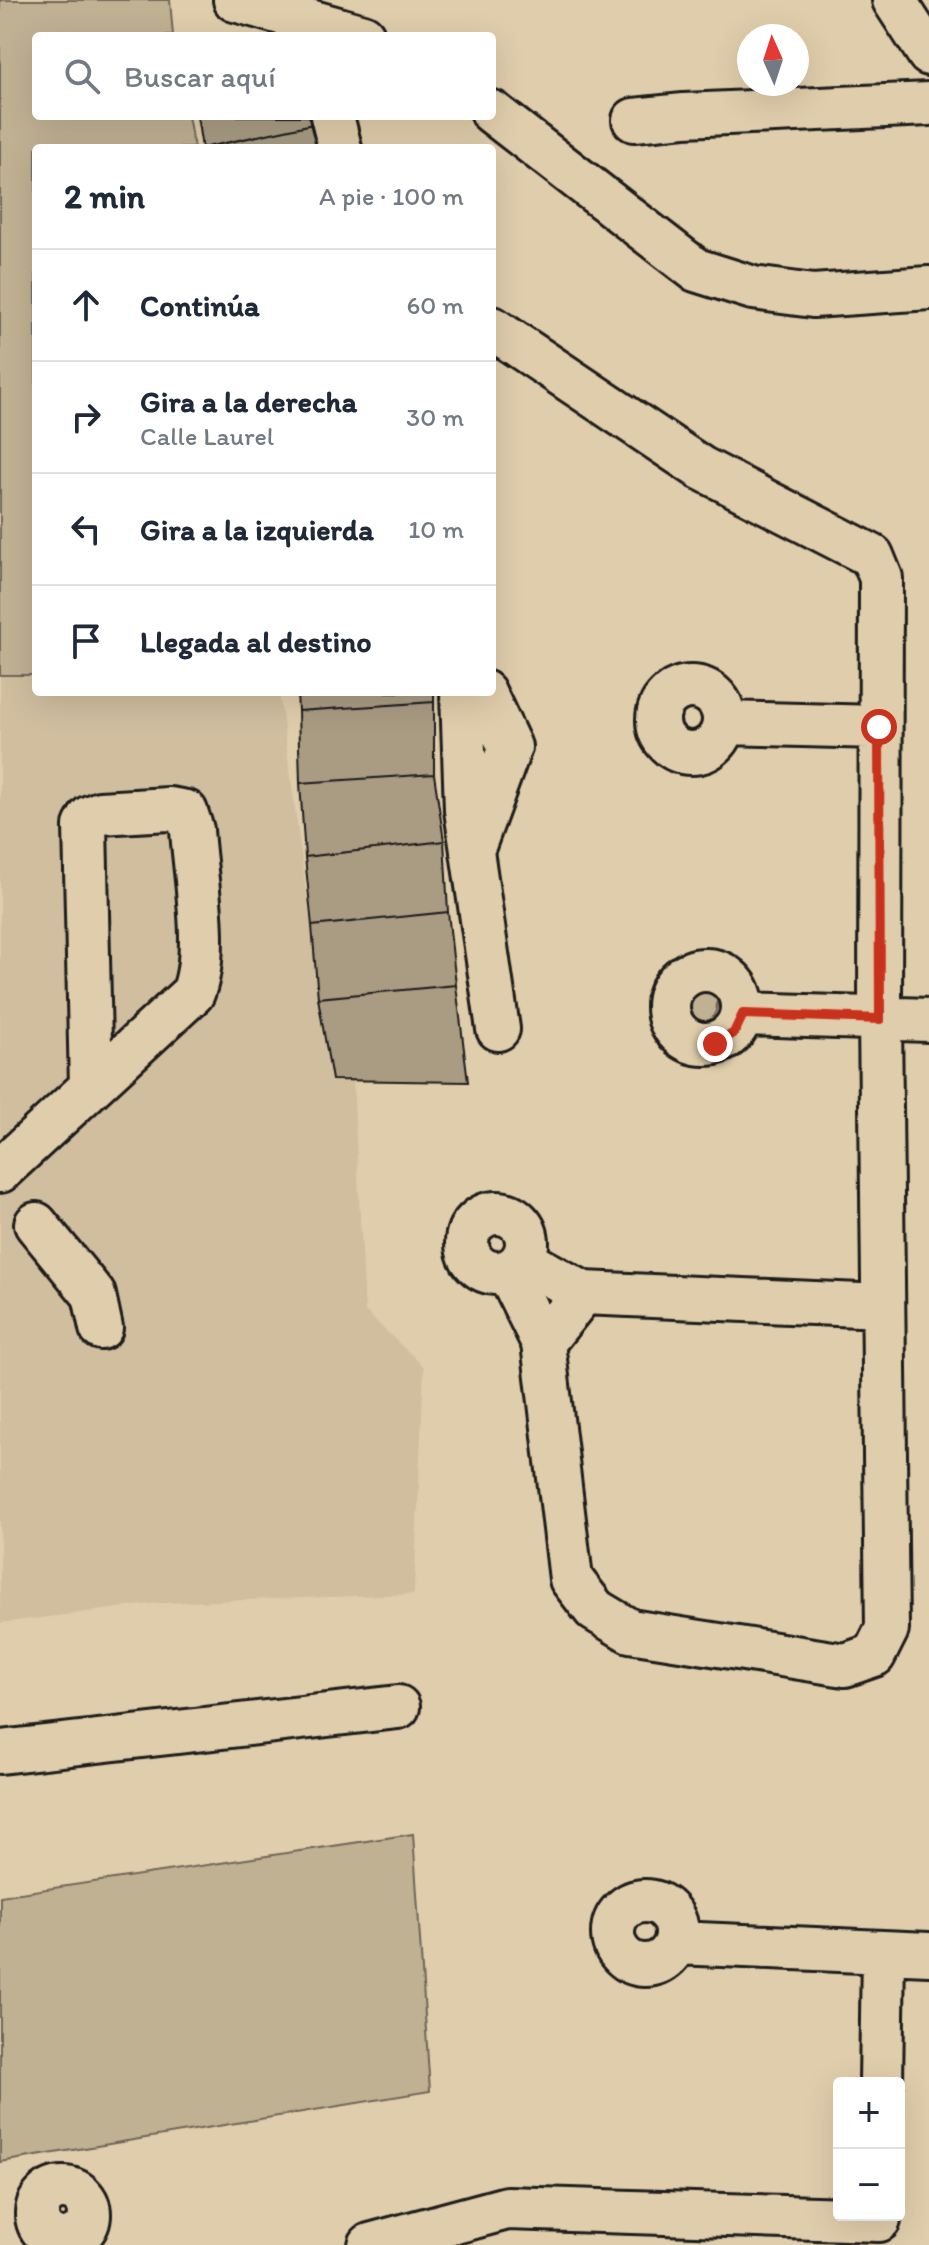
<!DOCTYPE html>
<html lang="es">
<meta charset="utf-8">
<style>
body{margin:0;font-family:Itim,sans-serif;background:#f2f2f3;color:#1f2937}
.controls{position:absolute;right:24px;bottom:24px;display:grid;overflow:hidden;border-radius:8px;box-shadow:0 8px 32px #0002}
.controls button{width:72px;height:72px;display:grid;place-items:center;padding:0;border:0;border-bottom:2px solid #e0e1e3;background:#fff;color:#1f2937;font:40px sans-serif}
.compass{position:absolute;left:737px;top:24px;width:72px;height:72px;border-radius:50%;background:#fff;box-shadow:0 8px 32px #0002;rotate:357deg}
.stop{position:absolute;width:24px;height:24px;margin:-18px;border:6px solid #c8321e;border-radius:50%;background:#fff}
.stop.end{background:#c8321e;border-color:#fff;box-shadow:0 2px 8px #0008}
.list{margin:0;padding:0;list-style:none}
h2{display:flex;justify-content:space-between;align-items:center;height:104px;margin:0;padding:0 32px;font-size:34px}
h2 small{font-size:26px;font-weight:400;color:#747a83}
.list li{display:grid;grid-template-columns:52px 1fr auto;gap:24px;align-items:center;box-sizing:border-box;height:112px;padding:0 32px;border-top:2px solid #e0e1e3}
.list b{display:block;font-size:30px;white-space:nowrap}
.list p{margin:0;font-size:26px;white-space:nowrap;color:#747a83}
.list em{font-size:26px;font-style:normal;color:#747a83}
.icon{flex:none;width:44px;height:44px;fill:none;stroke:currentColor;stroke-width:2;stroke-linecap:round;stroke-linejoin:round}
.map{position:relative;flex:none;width:929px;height:2245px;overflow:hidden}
.search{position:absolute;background:#fff;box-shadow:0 8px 32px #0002;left:32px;top:32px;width:464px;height:88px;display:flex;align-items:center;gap:20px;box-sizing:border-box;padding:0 28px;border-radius:8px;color:#747a83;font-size:30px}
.panel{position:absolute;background:#fff;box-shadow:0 8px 32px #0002;left:32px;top:144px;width:464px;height:552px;border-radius:8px}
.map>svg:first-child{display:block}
.built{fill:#d0be9f}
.green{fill:#c0b193;stroke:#6e6658;stroke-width:2}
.building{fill:#aa9c83;stroke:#1c1c1c;stroke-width:2}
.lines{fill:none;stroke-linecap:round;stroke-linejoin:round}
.minor-casing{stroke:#1c1c1c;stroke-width:48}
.minor{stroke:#e0cdab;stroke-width:42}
.route{stroke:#c8321e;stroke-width:10}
</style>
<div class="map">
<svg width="929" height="2245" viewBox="0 0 929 2245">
<rect width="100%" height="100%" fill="#e0cdab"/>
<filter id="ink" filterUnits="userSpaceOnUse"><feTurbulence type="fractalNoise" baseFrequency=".0125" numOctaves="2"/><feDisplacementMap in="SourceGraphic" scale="16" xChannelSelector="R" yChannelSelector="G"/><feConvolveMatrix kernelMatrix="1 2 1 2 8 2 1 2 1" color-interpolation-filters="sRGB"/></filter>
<g filter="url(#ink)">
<!-- built -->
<path class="built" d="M 0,675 L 36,675 L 36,692 L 279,692 L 332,1079 L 353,1080 L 365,1311 L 424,1367 L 414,1594 L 159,1603 L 0,1623 Z"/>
<!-- green -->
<path class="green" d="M 0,0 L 170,0 L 173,36 L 36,36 L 36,116 L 188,116 L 194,148 L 36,148 L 36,675 L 0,675 Z
M675 1004a21 21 0 1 1 42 0a21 21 0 1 1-42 0Z
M 413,1834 L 430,2091 L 0,2162 L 0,1896 Z"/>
<!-- building -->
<path class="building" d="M 197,116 L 312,116 L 313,124 L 202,148 Z
M 313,124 L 318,148 L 203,148 Z
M 297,692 L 434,692 L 434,702 L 298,711 Z
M 434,702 L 434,774 L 300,783 L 298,711 Z
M 434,774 L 444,841 L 305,857 L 300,783 Z
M 444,841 L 448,912 L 312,926 L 305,857 Z
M 448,912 L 456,985 L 318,998 L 312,926 Z
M 456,985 L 468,1082 L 332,1080 L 318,998 Z"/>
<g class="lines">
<!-- minor casing -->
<g class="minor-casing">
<path id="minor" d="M 235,0 L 363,36
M 894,0 L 929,54
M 492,112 L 696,270 L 753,288 L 813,296 L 929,288
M 332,116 L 340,148
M 634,120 L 684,115 L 929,104
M 492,328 L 701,468 L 872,556 L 881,578 L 880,1019 L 887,1629 L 874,1655 L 845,1665 L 630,1631 L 595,1610 L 571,1579 L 543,1343 L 583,1293
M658 720a33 33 0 1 1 66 0a33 33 0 1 1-66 0Z
M 462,692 L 466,810 L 498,1029
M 724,723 L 879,727
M 475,843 L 510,747 L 484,692
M668 1007a37 37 0 1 1 74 0a37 37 0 1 1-74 0Z
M 743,1014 L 929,1020
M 0,1171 L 193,993 C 210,950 195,877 192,830 L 186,812 L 169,809 L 100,813 L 90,817 L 85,826 L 91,1087
M467 1243a30 30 0 1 1 60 0a30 30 0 1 1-60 0Z
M 36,1224 L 94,1295 L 101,1328
M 523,1260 L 583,1293 L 883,1306
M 508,1272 L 543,1343
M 0,1752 L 398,1707
M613 1933a32 32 0 1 1 64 0a32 32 0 1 1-64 0Z
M 676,1943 L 929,1954
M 881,2083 L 883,1953
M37 2214a26 26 0 1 1 52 0a26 26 0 1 1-52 0Z
M 370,2245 L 507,2208 L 879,2220"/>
</g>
<!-- minor -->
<use href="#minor" class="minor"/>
</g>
</g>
<g class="lines" filter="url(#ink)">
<!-- route -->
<path class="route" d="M 715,1044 L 734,1033 L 743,1014 L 880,1019 L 879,727"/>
</g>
</svg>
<div class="controls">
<button>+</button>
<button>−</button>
</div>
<svg class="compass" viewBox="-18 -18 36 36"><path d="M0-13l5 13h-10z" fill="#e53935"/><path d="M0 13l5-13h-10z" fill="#747a83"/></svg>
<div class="stop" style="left:879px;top:727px"></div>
<div class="stop end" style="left:715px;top:1044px"></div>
<div class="search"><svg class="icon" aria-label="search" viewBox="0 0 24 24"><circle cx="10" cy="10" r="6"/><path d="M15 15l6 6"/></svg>Buscar aquí</div>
<section class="panel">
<h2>2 min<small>A pie · 100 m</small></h2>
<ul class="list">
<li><svg class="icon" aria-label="ahead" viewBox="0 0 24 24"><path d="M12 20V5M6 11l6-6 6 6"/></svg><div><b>Continúa</b></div><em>60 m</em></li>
<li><svg class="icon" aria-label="right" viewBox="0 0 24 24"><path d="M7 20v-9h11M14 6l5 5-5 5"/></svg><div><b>Gira a la derecha</b><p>Calle Laurel</p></div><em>30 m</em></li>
<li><svg class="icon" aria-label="left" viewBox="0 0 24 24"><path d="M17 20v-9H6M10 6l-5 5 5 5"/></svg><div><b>Gira a la izquierda</b></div><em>10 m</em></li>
<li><svg class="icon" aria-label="arrive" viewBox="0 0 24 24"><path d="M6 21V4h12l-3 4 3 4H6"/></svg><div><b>Llegada al destino</b></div></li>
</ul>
</section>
</div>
